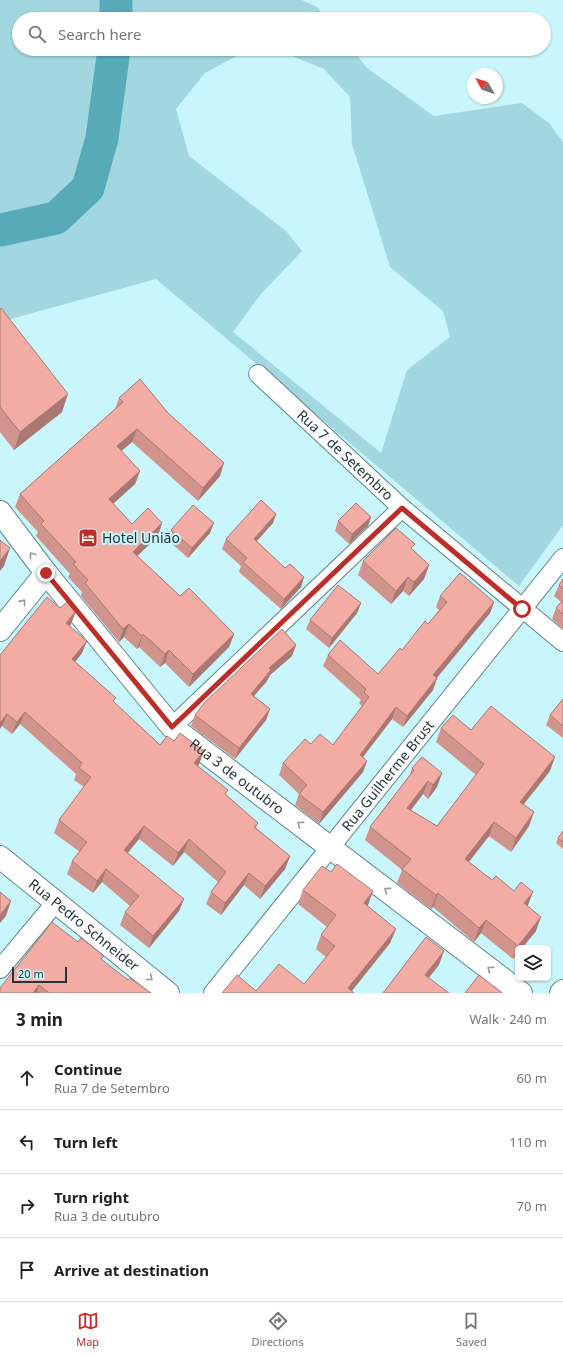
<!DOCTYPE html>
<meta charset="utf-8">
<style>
body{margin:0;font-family:"Noto Sans",sans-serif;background:#f6f6f6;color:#202124}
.controls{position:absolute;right:12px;bottom:12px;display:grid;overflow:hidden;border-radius:6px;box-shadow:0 1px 3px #0004}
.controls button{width:36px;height:36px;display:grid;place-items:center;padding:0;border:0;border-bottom:1px solid #e0e0e0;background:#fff;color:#202124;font:20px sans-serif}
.compass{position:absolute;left:467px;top:68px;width:36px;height:36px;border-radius:50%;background:#fff;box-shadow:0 1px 3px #0004;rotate:310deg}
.scale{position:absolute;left:12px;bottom:10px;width:55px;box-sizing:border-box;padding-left:4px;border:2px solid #253639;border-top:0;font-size:11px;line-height:14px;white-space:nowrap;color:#253639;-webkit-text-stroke:3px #c9f5fc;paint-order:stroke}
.stop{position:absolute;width:12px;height:12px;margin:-9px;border:3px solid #bc2e27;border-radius:50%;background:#fff}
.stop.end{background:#bc2e27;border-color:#fff;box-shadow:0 1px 4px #0008}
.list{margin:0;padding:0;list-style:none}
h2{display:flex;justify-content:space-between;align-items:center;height:52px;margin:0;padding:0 16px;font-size:17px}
h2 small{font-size:13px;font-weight:400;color:#757577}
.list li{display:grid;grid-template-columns:26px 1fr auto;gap:12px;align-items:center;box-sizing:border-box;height:64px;padding:0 16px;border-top:1px solid #e0e0e0}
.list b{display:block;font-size:15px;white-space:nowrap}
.list p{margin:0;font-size:13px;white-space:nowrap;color:#757577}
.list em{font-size:13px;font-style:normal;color:#757577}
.icon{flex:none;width:22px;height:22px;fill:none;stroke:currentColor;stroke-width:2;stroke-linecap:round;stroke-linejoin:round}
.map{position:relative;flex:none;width:563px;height:993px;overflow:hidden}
.search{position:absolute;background:#fff;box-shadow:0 1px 3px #0004;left:12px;right:12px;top:12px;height:44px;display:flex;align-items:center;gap:10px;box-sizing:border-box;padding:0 14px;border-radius:22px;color:#757577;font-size:15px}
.sheet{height:308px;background:#fff}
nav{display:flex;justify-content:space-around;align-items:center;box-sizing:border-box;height:56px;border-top:1px solid #e0e0e0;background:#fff;font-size:11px;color:#757577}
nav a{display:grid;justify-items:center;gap:2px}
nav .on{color:#bc2e27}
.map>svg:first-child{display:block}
.green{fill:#a2d7e0;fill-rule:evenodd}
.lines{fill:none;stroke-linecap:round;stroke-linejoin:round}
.river{stroke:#57abb8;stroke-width:33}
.street-casing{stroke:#5d868c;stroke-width:20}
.secondary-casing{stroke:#5d868c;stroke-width:24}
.street{stroke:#fff;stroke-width:18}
.secondary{stroke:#fff;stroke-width:22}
.wall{fill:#d0948c}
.shaded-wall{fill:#a97872}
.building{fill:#f2aca3;stroke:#a97872}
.oneway{stroke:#929a9c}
.route{stroke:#bc2e27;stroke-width:5}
.labels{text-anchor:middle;stroke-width:4;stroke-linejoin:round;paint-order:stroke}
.street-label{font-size:14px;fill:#253639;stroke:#c9f5fc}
.poi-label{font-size:14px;fill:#253639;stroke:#c9f5fc;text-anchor:start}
</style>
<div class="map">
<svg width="563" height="993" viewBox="0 0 563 993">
<rect width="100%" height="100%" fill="#c9f5fc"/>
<!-- green -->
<path class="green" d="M 0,0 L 302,0 L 317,7 L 327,19 L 19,19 L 19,49 L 352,49 L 367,68 L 434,116 L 522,103 L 549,123 L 563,142 L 563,525 L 519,586 L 156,279 L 0,322 ZM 244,52 L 292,56 L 324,69 L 350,97 L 352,144 L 390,267 L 443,311 L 450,337 L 407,370 L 381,453 L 233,332 L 260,295 L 302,251 L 286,231 L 189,156 L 176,109 L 205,73 Z"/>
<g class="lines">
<!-- river -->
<path class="river" d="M 116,19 L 116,0
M 0,230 L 56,218 L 88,188 L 102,138 L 114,49"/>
<!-- street casing -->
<g class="street-casing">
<g id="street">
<path id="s1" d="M 258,374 L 402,508 L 563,642"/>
<path d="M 172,727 L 402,508"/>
<path d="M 0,969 L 56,902"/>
<path id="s2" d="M 213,993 L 563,558"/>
</g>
</g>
<!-- secondary casing -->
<g class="secondary-casing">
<g id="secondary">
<path id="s3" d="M 0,512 L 46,573 L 172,727 L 521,993"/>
<path d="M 0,630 L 46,573"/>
<path id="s4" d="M 0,857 L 168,993"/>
<path d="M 561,993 L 563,991"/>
</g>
</g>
<!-- street -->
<use href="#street" class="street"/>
<!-- secondary -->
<use href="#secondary" class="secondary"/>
</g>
<!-- wall -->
<path class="wall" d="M 0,309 L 62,412 L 14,450 L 0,432 Z
M 119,398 L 220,476 L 198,501 L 132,442 L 121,451 L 140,471 L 135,484 L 113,504 L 132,524 L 162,523 L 158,536 L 137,556 L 180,596 L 234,634 L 229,647 L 189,687 L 165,663 L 160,667 L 139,647 L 137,649 L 124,637 L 119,642 L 81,596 L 82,592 L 68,577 L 70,574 L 36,536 L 38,532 L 15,507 L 20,494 L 115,409 Z
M 276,514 L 273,523 L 257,541 L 285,568 L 304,577 L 301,587 L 281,609 L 239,572 L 241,566 L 222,549 L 226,539 Z
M 371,517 L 368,526 L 349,544 L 335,531 L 338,521 Z
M 171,530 L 210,533 L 188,558 L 168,540 Z
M 412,550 L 429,565 L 424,579 L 409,596 L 403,591 L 391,604 L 358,575 L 363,561 Z
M 563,579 L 563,629 L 552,619 L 556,608 L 561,602 L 554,596 L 559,585 Z
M 440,596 L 494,602 L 490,613 L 437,678 L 433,690 L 403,727 L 392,719 L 363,757 L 367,761 L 363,772 L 319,824 L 295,805 L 299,794 L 279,775 L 283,763 L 311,744 L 333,745 L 362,706 L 359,703 L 361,700 L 323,666 L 328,655 L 378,674 L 428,624 L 439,610 L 436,607 Z
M 361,603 L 357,613 L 329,648 L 306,629 L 310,620 Z
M 60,608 L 76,611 L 71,624 L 69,626 L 82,653 L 75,662 L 114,703 L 160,745 L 174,741 L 204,751 L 199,764 L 198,766 L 226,795 L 258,823 L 256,828 L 290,856 L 285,869 L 260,899 L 244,885 L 221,915 L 206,904 L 211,892 L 218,882 L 184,852 L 173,866 L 139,839 L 128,853 L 184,899 L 179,911 L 149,948 L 120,925 L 125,912 L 130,906 L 102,882 L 93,893 L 67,874 L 72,861 L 80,852 L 54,833 L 59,820 L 84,787 L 74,780 L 76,774 L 20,724 L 12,734 L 2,726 L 0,655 Z
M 296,645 L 292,656 L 270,675 L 267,681 L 254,696 L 270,709 L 266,720 L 235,759 L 191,726 L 195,715 Z
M 563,699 L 563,738 L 546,725 L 550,715 Z
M 441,728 L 471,730 L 550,771 L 524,804 L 529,826 L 511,852 L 489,836 L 469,862 L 492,880 L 528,905 L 527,906 L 536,931 L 513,959 L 481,933 L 474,942 L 433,907 L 431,909 L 397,883 L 402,870 L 365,840 L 370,827 L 410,775 L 412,768 L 442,773 L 437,787 L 428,799 L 423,794 L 411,810 L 437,826 L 476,775 L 436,742 Z
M 563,831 L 563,849 L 556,843 L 558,838 Z
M 303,890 L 368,905 L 367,906 L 396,929 L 390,943 L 352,991 L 256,991 L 304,984 L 326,957 L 316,949 L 321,935 L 327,927 L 298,904 Z
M 78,942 L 102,960 L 128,980 L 151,993 L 0,993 Z"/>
<!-- shaded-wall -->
<path class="shaded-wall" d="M 68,394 L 62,412 L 14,450 L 20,432 Z
M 137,429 L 132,442 L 112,459 L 117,446 Z
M 224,463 L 220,476 L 198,501 L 203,488 Z
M 140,471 L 135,484 L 104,512 L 109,499 Z
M 276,514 L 273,523 L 250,548 L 254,539 Z
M 371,517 L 368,526 L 349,544 L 352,534 Z
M 162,523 L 158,536 L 128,565 L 133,552 Z
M 214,523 L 210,533 L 188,558 L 192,548 Z
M 10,548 L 4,566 L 0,571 L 0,561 Z
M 429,565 L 424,579 L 409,596 L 414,582 Z
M 304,577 L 301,587 L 281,609 L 284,599 Z
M 408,577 L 403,591 L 391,604 L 396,591 Z
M 494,602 L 490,613 L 429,687 L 433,675 Z
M 361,603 L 357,613 L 329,648 L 332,638 Z
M 76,611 L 71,624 L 61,636 L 66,623 Z
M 129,624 L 124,637 L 119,642 L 123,629 Z
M 143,634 L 139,647 L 137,649 L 142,636 Z
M 234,634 L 229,647 L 189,687 L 193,674 Z
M 87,641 L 82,653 L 67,672 L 72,659 Z
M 296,645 L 292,656 L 270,675 L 267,681 L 246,705 L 251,694 L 269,668 Z
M 169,650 L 165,663 L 160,667 L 165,654 Z
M 437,678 L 433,690 L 403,727 L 407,716 Z
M 396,707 L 392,719 L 356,766 L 360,755 Z
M 270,709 L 266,720 L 235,759 L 239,748 Z
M 25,712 L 20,724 L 12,734 L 17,722 Z
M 7,714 L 2,726 L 0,729 L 0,723 Z
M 204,751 L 199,764 L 190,776 L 194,763 Z
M 555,757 L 550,771 L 515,815 L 520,802 Z
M 367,761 L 363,772 L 319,824 L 323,812 Z
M 442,773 L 437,787 L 428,799 L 433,785 Z
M 428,781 L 423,794 L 402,822 L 407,808 Z
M 534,812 L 529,826 L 511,852 L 516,838 Z
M 494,822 L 489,836 L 460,873 L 465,859 Z
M 144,826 L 139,839 L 120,862 L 124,850 Z
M 189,839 L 184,852 L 173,866 L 178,853 Z
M 290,856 L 285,869 L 260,899 L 265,886 Z
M 106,869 L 102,882 L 93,893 L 97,881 Z
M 249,873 L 244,885 L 221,915 L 225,903 Z
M 373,891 L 368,905 L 358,917 L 364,903 Z
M 533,892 L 528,905 L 519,917 L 524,903 Z
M 438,893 L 433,907 L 431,909 L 436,895 Z
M 184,899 L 179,911 L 149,948 L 153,936 Z
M 11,901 L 6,916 L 0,923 L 0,915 Z
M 541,917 L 536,931 L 522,948 L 518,948 L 518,953 L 513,959 L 518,946 Z
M 486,920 L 481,933 L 474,942 L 479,928 Z
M 396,929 L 390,943 L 350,993 L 348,988 Z
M 444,951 L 439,965 L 420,989 L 425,975 Z
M 39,985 L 37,993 L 33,993 Z"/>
<!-- building -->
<path class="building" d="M 1,308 L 68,394 L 20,432 L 0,407 L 0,309 Z
M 140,379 L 168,413 L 224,463 L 203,488 L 137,429 L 117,446 L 140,471 L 109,499 L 132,524 L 148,508 L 162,523 L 133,552 L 180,596 L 189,588 L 234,634 L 193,674 L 169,650 L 165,654 L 143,634 L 142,636 L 129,624 L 123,629 L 85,583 L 88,580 L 73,564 L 76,562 L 41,524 L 44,521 L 20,494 L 123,402 L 119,398 Z
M 261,500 L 276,514 L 254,539 L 285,568 L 290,564 L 304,577 L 284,599 L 243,562 L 247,558 L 226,539 Z
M 356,503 L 371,517 L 352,534 L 338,521 Z
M 193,505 L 214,523 L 192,548 L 171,530 Z
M 396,528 L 415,544 L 411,548 L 429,565 L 414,582 L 408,577 L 396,591 L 363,561 Z
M 0,540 L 10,548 L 0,561 Z
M 460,573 L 494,602 L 433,675 L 437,678 L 407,716 L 396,707 L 360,755 L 367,761 L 323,812 L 299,794 L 307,785 L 283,763 L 305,739 L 311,744 L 320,734 L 333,745 L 369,697 L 364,692 L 366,689 L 328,655 L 340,640 L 378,674 L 400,648 L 402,650 L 425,621 L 428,624 L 447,602 L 440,596 Z
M 563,579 L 563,589 L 559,585 Z
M 338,585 L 361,603 L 332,638 L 310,620 Z
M 47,597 L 60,608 L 68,601 L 76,611 L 66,623 L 87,641 L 72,659 L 116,698 L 113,701 L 160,745 L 167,736 L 174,741 L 180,733 L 204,751 L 194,763 L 228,790 L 225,794 L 258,823 L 254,827 L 290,856 L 265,886 L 249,873 L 225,903 L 211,892 L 226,872 L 189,839 L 178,853 L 144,826 L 124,850 L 184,899 L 153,936 L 125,912 L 139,896 L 106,869 L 97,881 L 72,861 L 87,842 L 59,820 L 91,777 L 79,768 L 82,763 L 25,712 L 17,722 L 7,714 L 0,723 L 0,655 Z
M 563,600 L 563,614 L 556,608 Z
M 282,629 L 296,645 L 269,668 L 271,670 L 251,694 L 270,709 L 239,748 L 195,715 L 205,702 Z
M 563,699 L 563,726 L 550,715 Z
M 491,706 L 555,757 L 520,802 L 534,812 L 516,838 L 494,822 L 465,859 L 492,880 L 496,876 L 514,891 L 521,882 L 533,892 L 524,903 L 541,917 L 518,946 L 486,920 L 479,928 L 438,893 L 436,895 L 402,869 L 411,859 L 370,827 L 414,770 L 412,768 L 422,757 L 442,773 L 433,785 L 428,781 L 407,808 L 437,826 L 484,764 L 441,728 L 453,715 L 471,730 Z
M 563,831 L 563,842 L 558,838 Z
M 337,864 L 373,891 L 364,903 L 396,929 L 348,988 L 354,993 L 222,993 L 237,975 L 256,991 L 279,964 L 304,984 L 335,946 L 321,935 L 336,915 L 303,890 L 322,866 L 331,872 Z
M 0,892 L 11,901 L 0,915 Z
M 52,922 L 78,942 L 81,938 L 104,956 L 101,959 L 128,980 L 130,978 L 151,993 L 49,993 L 39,985 L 33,993 L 0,993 L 0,988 Z
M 426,937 L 444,951 L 425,975 L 449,993 L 383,993 Z
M 479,975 L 502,993 L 465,993 Z"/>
<!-- one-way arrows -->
<defs><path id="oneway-chevron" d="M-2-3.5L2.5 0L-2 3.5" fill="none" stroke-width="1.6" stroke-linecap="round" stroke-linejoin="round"/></defs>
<g class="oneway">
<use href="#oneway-chevron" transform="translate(32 555) rotate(-127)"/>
<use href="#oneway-chevron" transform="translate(23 602) rotate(-51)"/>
<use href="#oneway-chevron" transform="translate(300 824) rotate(-143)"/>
<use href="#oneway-chevron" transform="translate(387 890) rotate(-143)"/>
<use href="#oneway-chevron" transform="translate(490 969) rotate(-143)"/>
<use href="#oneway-chevron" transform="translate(150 978) rotate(39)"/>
</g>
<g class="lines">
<!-- route -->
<path class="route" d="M 46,573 L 172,727 L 402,508 L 522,609"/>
</g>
<!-- icons -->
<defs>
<g id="hotel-square" transform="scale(1)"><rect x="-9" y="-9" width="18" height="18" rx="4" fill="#bc2e27" stroke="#c9f5fc"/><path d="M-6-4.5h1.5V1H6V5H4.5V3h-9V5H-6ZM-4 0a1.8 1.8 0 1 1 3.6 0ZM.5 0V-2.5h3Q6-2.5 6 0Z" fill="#fff"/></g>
</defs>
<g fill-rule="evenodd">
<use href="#hotel-square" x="88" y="538"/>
</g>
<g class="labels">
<!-- street labels -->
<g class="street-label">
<text dy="5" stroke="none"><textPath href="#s1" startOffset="119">Rua 7 de Setembro</textPath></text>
<text dy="5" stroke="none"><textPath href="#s3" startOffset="357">Rua 3 de outubro</textPath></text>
<text dy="5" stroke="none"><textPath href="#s2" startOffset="279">Rua Guilherme Brust</textPath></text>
<text dy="5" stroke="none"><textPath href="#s4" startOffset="108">Rua Pedro Schneider</textPath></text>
</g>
<!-- poi labels -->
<g class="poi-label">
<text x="102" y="543">Hotel União</text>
</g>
</g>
</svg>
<div class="controls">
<button><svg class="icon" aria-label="layers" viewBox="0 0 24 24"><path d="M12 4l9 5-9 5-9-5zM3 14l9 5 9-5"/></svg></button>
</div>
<svg class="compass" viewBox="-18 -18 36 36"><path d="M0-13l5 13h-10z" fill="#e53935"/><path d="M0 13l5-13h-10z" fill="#757577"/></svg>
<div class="scale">20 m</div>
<div class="stop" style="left:522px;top:609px"></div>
<div class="stop end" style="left:46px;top:573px"></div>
<div class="search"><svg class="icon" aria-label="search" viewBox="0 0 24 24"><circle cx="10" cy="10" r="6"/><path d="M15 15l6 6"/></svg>Search here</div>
</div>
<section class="sheet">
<h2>3 min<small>Walk · 240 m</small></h2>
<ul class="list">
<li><svg class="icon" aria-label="ahead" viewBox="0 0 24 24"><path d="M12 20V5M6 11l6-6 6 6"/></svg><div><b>Continue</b><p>Rua 7 de Setembro</p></div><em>60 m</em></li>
<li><svg class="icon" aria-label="left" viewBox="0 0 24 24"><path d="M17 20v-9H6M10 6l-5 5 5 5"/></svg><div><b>Turn left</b></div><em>110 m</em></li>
<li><svg class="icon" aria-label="right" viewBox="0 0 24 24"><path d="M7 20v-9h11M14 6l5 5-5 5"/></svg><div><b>Turn right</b><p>Rua 3 de outubro</p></div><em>70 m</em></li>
<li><svg class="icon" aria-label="arrive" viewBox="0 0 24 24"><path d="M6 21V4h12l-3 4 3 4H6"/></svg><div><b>Arrive at destination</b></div></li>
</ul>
</section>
<nav>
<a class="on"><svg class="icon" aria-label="map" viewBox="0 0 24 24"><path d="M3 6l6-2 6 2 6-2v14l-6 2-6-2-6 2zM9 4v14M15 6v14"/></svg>Map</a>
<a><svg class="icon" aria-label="directions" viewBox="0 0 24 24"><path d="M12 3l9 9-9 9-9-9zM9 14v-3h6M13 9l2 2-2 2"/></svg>Directions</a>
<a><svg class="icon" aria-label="saved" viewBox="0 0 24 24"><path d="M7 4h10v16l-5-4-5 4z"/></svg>Saved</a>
</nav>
